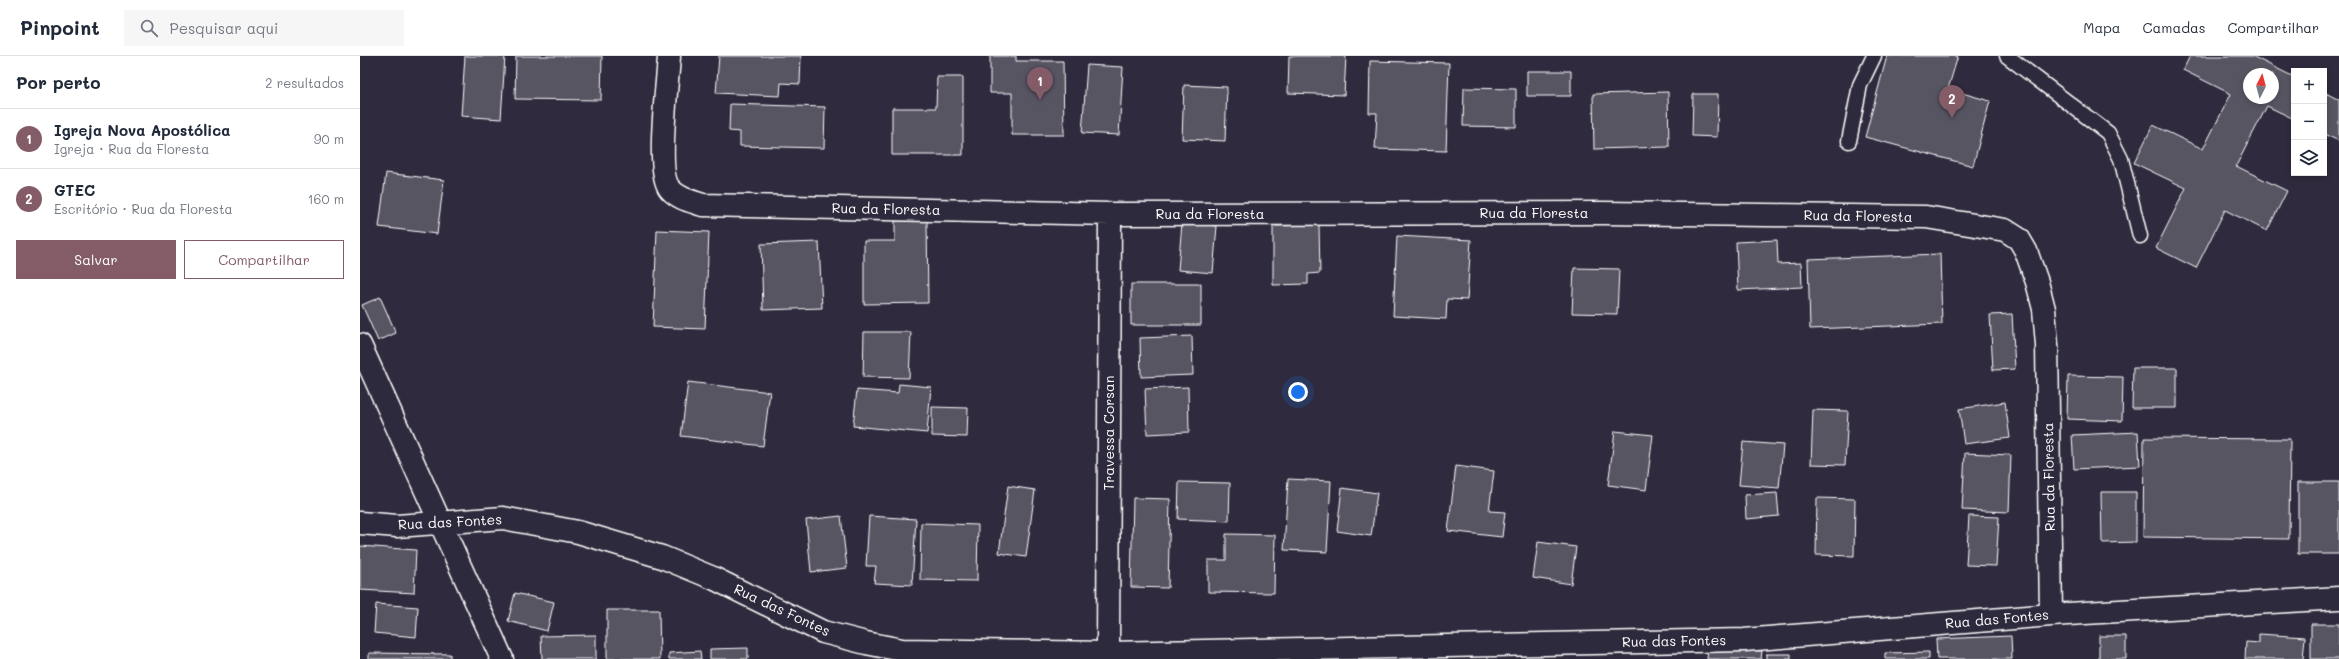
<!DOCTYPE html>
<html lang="pt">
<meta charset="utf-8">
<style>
body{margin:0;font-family:Mali,sans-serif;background:#f6f6f7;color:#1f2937}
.controls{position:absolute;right:12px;top:12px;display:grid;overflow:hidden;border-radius:0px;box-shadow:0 2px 6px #0003}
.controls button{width:36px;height:36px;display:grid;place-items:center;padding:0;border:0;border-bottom:1px solid #e0e1e3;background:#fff;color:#1f2937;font:20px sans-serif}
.compass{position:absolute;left:1883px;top:12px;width:36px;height:36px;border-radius:50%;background:#fff;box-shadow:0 2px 6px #0003;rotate:6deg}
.you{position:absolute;left:938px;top:336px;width:14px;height:14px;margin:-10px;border:3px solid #fff;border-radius:50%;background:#1a73e8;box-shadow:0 0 0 6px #1a73e833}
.badge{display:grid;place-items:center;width:26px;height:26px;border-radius:50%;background:#845c67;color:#fff;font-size:13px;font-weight:700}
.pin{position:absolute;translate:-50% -33px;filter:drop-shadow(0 1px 2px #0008)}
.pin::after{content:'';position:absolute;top:21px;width:14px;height:12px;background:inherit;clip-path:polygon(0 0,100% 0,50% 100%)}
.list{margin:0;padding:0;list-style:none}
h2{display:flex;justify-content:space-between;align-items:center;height:52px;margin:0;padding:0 16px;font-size:17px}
h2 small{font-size:13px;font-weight:400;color:#747a83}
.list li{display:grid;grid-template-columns:26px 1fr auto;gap:12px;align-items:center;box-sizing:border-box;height:60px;padding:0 16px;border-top:1px solid #e0e1e3}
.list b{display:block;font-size:15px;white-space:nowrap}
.list p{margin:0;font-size:13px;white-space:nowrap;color:#747a83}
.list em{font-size:13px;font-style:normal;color:#747a83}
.actions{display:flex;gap:8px;padding:12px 16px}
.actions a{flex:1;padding:9px 0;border:1px solid #845c67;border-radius:0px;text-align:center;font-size:14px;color:#845c67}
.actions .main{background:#845c67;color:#fff}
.icon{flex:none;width:22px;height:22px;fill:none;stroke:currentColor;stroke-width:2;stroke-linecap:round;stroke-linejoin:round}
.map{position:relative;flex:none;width:1979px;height:603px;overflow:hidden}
header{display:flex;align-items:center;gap:24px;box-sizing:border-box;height:56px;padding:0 20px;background:#fff;border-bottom:1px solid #e0e1e3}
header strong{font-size:19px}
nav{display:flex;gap:22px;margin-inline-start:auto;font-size:14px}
.search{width:280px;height:36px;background:#f6f6f7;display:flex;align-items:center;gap:10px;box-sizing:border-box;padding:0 14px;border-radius:0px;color:#747a83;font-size:15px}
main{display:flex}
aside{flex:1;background:#fff}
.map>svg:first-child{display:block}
.building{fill:#595564;stroke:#fff;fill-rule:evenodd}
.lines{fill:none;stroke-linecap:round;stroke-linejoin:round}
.lane-casing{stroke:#fff;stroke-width:17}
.street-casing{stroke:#fff;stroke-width:25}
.lane{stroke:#2f2a3d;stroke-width:14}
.street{stroke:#2f2a3d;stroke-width:22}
.labels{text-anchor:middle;stroke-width:3;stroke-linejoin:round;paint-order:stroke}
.street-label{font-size:14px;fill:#fff;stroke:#2f2a3d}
</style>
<header>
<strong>Pinpoint</strong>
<div class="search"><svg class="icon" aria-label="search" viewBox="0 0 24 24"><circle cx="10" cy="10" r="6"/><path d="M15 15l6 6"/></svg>Pesquisar aqui</div>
<nav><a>Mapa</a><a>Camadas</a><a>Compartilhar</a></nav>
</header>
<main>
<aside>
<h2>Por perto<small>2 resultados</small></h2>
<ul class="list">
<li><span class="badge">1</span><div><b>Igreja Nova Apostólica</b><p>Igreja · Rua da Floresta</p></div><em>90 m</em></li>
<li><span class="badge">2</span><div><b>GTEC</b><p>Escritório · Rua da Floresta</p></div><em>160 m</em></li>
</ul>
<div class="actions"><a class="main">Salvar</a><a>Compartilhar</a></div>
</aside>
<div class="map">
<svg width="1979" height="603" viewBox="0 0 1979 603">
<rect width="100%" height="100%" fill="#2f2a3d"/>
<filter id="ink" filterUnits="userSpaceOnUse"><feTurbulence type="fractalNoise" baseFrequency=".025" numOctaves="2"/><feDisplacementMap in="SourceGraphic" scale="8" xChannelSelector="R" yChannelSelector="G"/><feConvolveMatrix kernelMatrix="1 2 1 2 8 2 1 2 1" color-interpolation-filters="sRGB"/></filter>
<g filter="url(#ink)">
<!-- building -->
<path class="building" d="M 105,0 L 145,0 L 141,63 L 101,60 Z
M 156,0 L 242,0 L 241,44 L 155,43 Z
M 359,0 L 441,0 L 440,28 L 421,27 L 420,40 L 356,37 Z
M 630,0 L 656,0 L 656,5 L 703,5 L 704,79 L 652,79 L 652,37 L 630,37 Z
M 929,0 L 986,0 L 984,39 L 928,37 Z
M 1527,0 L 1598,0 L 1588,33 L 1630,45 L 1613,110 L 1505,81 Z
M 1830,0 L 1892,0 L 1934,21 L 1934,63 L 1907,50 L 1876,110 L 1927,135 L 1907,175 L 1865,154 L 1836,212 L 1796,192 L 1826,132 L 1774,107 L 1793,69 L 1843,93 L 1871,38 L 1823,14 ZM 1889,18 L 1913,18 L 1913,42 L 1889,42 Z
M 1010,5 L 1089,7 L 1086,95 L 1015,93 L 1017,57 L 1009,57 Z
M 727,9 L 763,11 L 759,79 L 722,77 Z
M 1167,15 L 1211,15 L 1211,40 L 1167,40 Z
M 577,21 L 603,21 L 603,99 L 532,99 L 532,52 L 576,52 Z
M 824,29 L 867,31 L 865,85 L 822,83 Z
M 1104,32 L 1156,33 L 1156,71 L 1103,70 Z
M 1308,36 L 1309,91 L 1234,93 L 1233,38 Z
M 1964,36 L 1979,44 L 1979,85 L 1964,78 Z
M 1333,38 L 1358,38 L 1357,81 L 1332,80 Z
M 370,48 L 465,51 L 464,92 L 380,90 L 380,76 L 369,75 Z
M 26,117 L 84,124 L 77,178 L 19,171 Z
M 535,165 L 567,165 L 568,247 L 504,248 L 504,185 L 535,185 Z
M 822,167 L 857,170 L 853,217 L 818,214 Z
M 959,169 L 960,217 L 948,218 L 948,228 L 913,229 L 913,170 Z
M 297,174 L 349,176 L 345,273 L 293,271 Z
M 1037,180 L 1111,184 L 1107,244 L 1087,243 L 1086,263 L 1033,260 Z
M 1417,184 L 1418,208 L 1441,207 L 1442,231 L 1378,234 L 1376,186 Z
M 459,186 L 462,252 L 403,254 L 401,188 Z
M 1580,198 L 1582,268 L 1450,273 L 1448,203 Z
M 1214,212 L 1259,213 L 1257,258 L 1212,257 Z
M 771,228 L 841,228 L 841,269 L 771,269 Z
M 20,241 L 36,277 L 18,285 L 2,249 Z
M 1652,258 L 1655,313 L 1633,314 L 1630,259 Z
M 504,276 L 551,276 L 549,322 L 503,321 Z
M 832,280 L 833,319 L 781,321 L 780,282 Z
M 1773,312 L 1817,312 L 1817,352 L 1772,352 Z
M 1708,320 L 1763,321 L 1762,365 L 1707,363 Z
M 328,326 L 410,336 L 403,390 L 321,380 Z
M 539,328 L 571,331 L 567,377 L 493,370 L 497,334 L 538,337 Z
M 828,331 L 829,376 L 787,378 L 785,333 Z
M 1645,346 L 1650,382 L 1604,388 L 1599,353 Z
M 572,351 L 608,352 L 607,381 L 572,380 Z
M 1453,354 L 1488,355 L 1485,409 L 1451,408 Z
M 1255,375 L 1293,379 L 1286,434 L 1248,429 Z
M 1778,376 L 1780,410 L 1714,413 L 1712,379 Z
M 1784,382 L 1930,383 L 1929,483 L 1783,481 Z
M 1383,386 L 1423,389 L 1419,432 L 1379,429 Z
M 1605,397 L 1651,399 L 1649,456 L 1602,454 Z
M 1096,410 L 1134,415 L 1129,455 L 1145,456 L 1142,481 L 1088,475 Z
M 928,423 L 971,425 L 967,496 L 924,494 Z
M 819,426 L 870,427 L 869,465 L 818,463 Z
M 1938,426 L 1979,426 L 1979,498 L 1938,498 Z
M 648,430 L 675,434 L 666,501 L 639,497 Z
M 982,432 L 1017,437 L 1011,480 L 977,475 Z
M 1741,436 L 1776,436 L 1776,486 L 1742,487 Z
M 1417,437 L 1419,460 L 1386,463 L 1385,439 Z
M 773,442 L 810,443 L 808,532 L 771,531 Z
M 1457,442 L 1495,443 L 1494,500 L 1456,499 Z
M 481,460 L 487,512 L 451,516 L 446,464 Z
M 509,460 L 556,463 L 552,529 L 514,527 L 516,510 L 506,510 Z
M 1609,460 L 1639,461 L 1636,510 L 1606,509 Z
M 561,467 L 618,469 L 617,525 L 560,524 Z
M 866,478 L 915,479 L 914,537 L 848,536 L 848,504 L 866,504 Z
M 1178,486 L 1216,491 L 1211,528 L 1173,522 Z
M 0,490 L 56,494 L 54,537 L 0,534 Z
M 155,537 L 194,546 L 187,575 L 148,565 Z
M 16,548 L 58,551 L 56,581 L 14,577 Z
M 247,554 L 299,554 L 300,603 L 247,603 Z
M 1951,568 L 1979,568 L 1979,603 L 1951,603 Z
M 1899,578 L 1945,581 L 1943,603 L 1885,603 L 1886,586 L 1899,587 Z
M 236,579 L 236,603 L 182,603 L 181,580 Z
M 1651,580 L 1652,603 L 1577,603 L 1576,583 Z
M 1739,580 L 1766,580 L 1766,603 L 1739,603 Z
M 388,592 L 388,603 L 350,603 L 350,593 Z
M 1348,593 L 1402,595 L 1401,603 L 1347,603 Z
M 340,595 L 341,603 L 309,603 L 309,597 Z
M 1569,596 L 1569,603 L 1525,603 L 1525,597 Z
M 9,597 L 90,598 L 90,603 L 9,603 Z
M 1406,598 L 1431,598 L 1431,603 L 1406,603 Z"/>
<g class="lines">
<!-- lane casing -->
<g class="lane-casing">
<path id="lane" d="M 1647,0 L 1748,77 L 1761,103 L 1780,180
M 1489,85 L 1500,29 L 1514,0"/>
</g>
<!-- street casing -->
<g class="street-casing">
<path id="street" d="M 309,0 C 308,25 295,117 310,133 C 319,143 331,145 343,149 L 750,158 L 1243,157 L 1566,161 L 1645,174 L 1659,183 L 1666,195 L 1677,226 L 1684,253 L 1687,289 L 1691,559
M 0,289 L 142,603
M 0,467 L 37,470 L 143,462 L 218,476 L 302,501 L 353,522 L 463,576 L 506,587 L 542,594 L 748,597 L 1384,584 L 1691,559 L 1979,542
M 748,597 L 750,158"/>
</g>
<!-- lane -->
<use href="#lane" class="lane"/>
<!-- street -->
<use href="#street" class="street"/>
</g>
</g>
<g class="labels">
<!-- street labels -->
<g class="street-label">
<text transform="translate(526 153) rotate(1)" y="5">Rua da Floresta</text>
<text x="1174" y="162">Rua da Floresta</text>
<text x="850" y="163">Rua da Floresta</text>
<text transform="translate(1498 160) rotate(1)" y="5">Rua da Floresta</text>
<text transform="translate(749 377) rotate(-90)" y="5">Travessa Corsan</text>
<text transform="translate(1689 421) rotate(-91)" y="5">Rua da Floresta</text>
<text transform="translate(90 466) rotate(-3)" y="5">Rua das Fontes</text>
<text transform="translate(422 554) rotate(25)" y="5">Rua das Fontes</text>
<text transform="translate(1637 563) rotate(-5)" y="5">Rua das Fontes</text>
<text transform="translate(1314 585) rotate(-1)" y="5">Rua das Fontes</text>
</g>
</g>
</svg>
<div class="controls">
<button>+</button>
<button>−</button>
<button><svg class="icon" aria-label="layers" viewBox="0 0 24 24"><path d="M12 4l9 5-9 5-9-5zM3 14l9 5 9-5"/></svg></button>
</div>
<svg class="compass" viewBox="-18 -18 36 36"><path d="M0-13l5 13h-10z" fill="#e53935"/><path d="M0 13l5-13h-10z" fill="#747a83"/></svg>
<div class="you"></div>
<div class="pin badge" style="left:680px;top:44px">1</div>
<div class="pin badge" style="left:1592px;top:62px">2</div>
</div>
</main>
